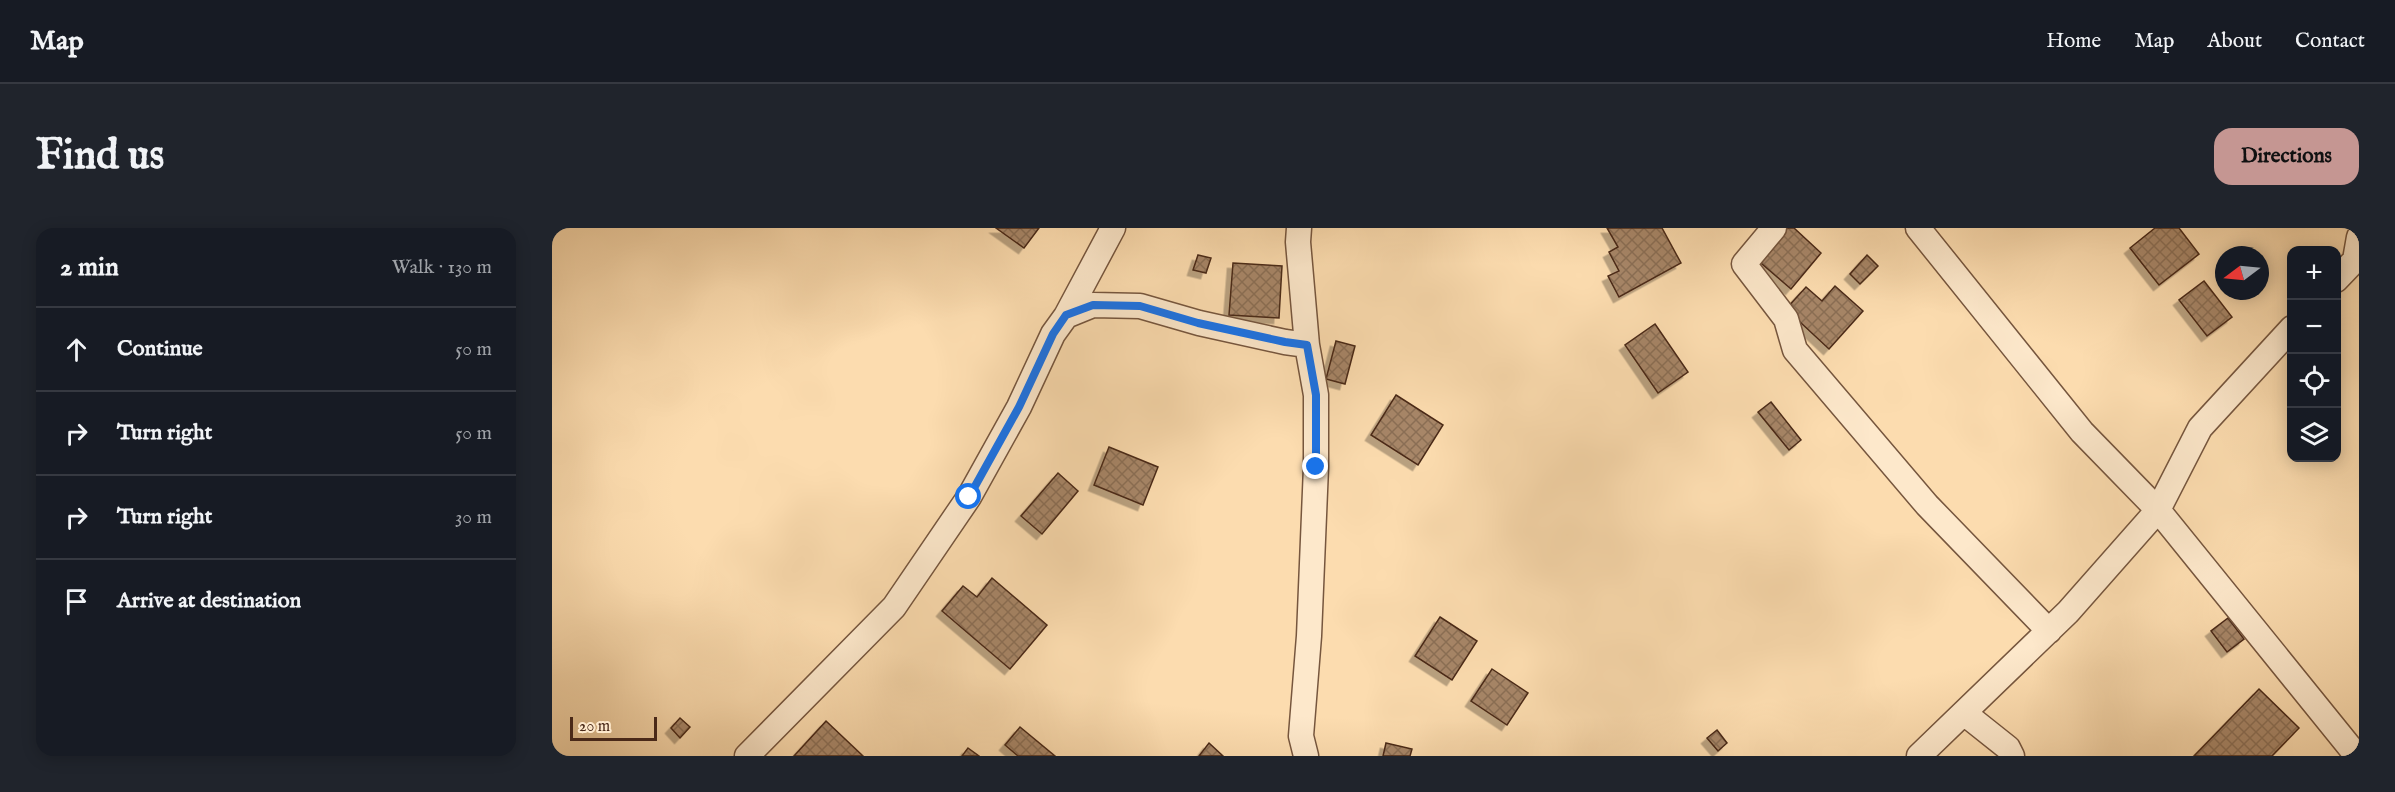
<!DOCTYPE html>
<meta charset="utf-8">
<style>
body{margin:0;font-family:"IM FELL English",serif;background:#20242c;color:#f1f3f6}
.controls{position:absolute;right:18px;top:18px;display:grid;overflow:hidden;border-radius:12px;box-shadow:0 3px 15px #0003}
.controls button{width:54px;height:54px;display:grid;place-items:center;padding:0;border:0;border-bottom:2px solid #363941;background:#171b24;color:#f1f3f6;font:30px sans-serif}
.compass{position:absolute;left:1663px;top:18px;width:54px;height:54px;border-radius:50%;background:#171b24;box-shadow:0 3px 15px #0003;rotate:254deg}
.scale{position:absolute;left:18px;bottom:15px;width:87px;box-sizing:border-box;padding-left:6px;border:3px solid #4a2918;border-top:0;font-size:16px;line-height:21px;white-space:nowrap;color:#4a2918;-webkit-text-stroke:4px #fde8cb;paint-order:stroke}
.stop{position:absolute;width:18px;height:18px;margin:-14px;border:4px solid #1a73e8;border-radius:50%;background:#fff}
.stop.end{background:#1a73e8;border-color:#fff;box-shadow:0 2px 6px #0008}
.list{margin:0;padding:0;list-style:none}
h2{display:flex;justify-content:space-between;align-items:center;height:78px;margin:0;padding:0 24px;font-size:26px}
h2 small{font-size:20px;font-weight:400;color:#9ea1a6}
.list li{display:grid;grid-template-columns:39px 1fr auto;gap:18px;align-items:center;box-sizing:border-box;height:84px;padding:0 24px;border-top:2px solid #363941}
.list b{display:block;font-size:22px;white-space:nowrap}
.list em{font-size:20px;font-style:normal;color:#9ea1a6}
.icon{flex:none;width:33px;height:33px;fill:none;stroke:currentColor;stroke-width:2;stroke-linecap:round;stroke-linejoin:round}
.map{position:relative;flex:none;width:1807px;height:528px;overflow:hidden;border-radius:18px}
header{display:flex;align-items:center;gap:36px;box-sizing:border-box;height:84px;padding:0 30px;background:#171b24;border-bottom:2px solid #363941}
header strong{font-size:28px}
nav{display:flex;gap:33px;margin-inline-start:auto;font-size:21px}
.intro{display:flex;align-items:center;justify-content:space-between;box-sizing:border-box;height:144px;padding:0 36px}
h1{margin:0;font-size:42px}
.button{padding:15px 27px;border-radius:18px;background:#c59692;color:#111;font-size:21px;font-weight:700}
main{display:flex;gap:36px;padding:0 36px}
aside{flex:1;background:#171b24;border-radius:18px;box-shadow:0 3px 15px #0003}
.map>svg:first-child{display:block}
.building{fill:url(#building-cross-hatch);stroke:#4a2918;stroke-width:1.5;filter:url(#shadow)}
.lines{fill:none;stroke-linecap:round;stroke-linejoin:round}
.minor-casing{stroke:#76563e;stroke-width:27}
.minor{stroke:#fde8cb;stroke-width:24}
.route{stroke:#1a73e8;stroke-width:8}
</style>
<header>
<strong>Map</strong>
<nav><a>Home</a><a>Map</a><a>About</a><a>Contact</a></nav>
</header>
<div class="intro"><h1>Find us</h1><a class="button">Directions</a></div>
<main>
<aside>
<h2>2 min<small>Walk · 130 m</small></h2>
<ul class="list">
<li><svg class="icon" aria-label="ahead" viewBox="0 0 24 24"><path d="M12 20V5M6 11l6-6 6 6"/></svg><div><b>Continue</b></div><em>50 m</em></li>
<li><svg class="icon" aria-label="right" viewBox="0 0 24 24"><path d="M7 20v-9h11M14 6l5 5-5 5"/></svg><div><b>Turn right</b></div><em>50 m</em></li>
<li><svg class="icon" aria-label="right" viewBox="0 0 24 24"><path d="M7 20v-9h11M14 6l5 5-5 5"/></svg><div><b>Turn right</b></div><em>30 m</em></li>
<li><svg class="icon" aria-label="arrive" viewBox="0 0 24 24"><path d="M6 21V4h12l-3 4 3 4H6"/></svg><div><b>Arrive at destination</b></div></li>
</ul>
</aside>
<div class="map">
<svg width="1807" height="528" viewBox="0 0 1807 528">
<defs>
<pattern id="building-cross-hatch" width="8" height="8" patternUnits="userSpaceOnUse" patternTransform="scale(1.5)"><rect width="8" height="8" fill="#a78667"/><path d="M0 0l8 8M0 8l8-8" fill="none" stroke="#8a6e54"/></pattern>
<filter id="shadow"><feDropShadow dx="-5.5" dy="5.5" stdDeviation="0" flood-color="#0004"/></filter>
</defs>
<rect width="100%" height="100%" fill="#fcdcaf"/>
<filter id="stains"><feTurbulence type="fractalNoise" baseFrequency=".00333" numOctaves="4"/><feColorMatrix values="0 0 0 0 .2 0 0 0 0 .09 0 0 0 0 .02 0 0 0 .5 -.17"/></filter>
<radialGradient id="worn" r=".72"><stop offset=".6" stop-color="#630" stop-opacity="0"/><stop offset="1" stop-color="#630" stop-opacity=".3"/></radialGradient>
<!-- building -->
<path class="building" d="M 444,0 L 487,0 L 472,20 Z
M 1055,0 L 1110,0 L 1129,35 L 1067,69 L 1056,48 L 1067,43 L 1057,24 L 1066,19 Z
M 1229,0 L 1242,0 L 1269,25 L 1239,61 L 1203,30 Z
M 1603,0 L 1627,0 L 1647,26 L 1607,57 L 1578,20 Z
M 646,27 L 659,30 L 654,45 L 641,42 Z
M 1315,27 L 1326,38 L 1308,56 L 1298,46 Z
M 681,35 L 730,38 L 727,90 L 677,87 Z
M 1652,53 L 1680,89 L 1655,108 L 1627,72 Z
M 1283,58 L 1311,83 L 1277,121 L 1234,81 L 1254,59 L 1270,73 Z
M 1103,96 L 1136,144 L 1106,165 L 1073,117 Z
M 784,113 L 803,118 L 793,156 L 774,151 Z
M 844,167 L 891,197 L 866,237 L 819,207 Z
M 1219,174 L 1249,212 L 1237,222 L 1206,184 Z
M 557,219 L 606,239 L 591,277 L 542,257 Z
M 506,245 L 526,263 L 490,306 L 469,288 Z
M 440,350 L 495,397 L 458,441 L 390,383 L 411,358 L 425,369 Z
M 888,389 L 925,413 L 900,452 L 863,428 Z
M 1676,390 L 1692,411 L 1675,424 L 1659,403 Z
M 940,441 L 976,465 L 955,497 L 919,473 Z
M 1707,461 L 1747,500 L 1720,528 L 1642,528 Z
M 128,490 L 138,499 L 128,510 L 119,500 Z
M 274,493 L 311,528 L 242,528 Z
M 468,499 L 503,528 L 466,528 L 453,517 Z
M 1165,502 L 1175,515 L 1166,523 L 1155,510 Z
M 657,515 L 671,528 L 647,528 Z
M 834,515 L 860,521 L 858,528 L 831,528 Z
M 416,520 L 427,528 L 410,528 Z"/>
<g class="lines">
<!-- minor casing -->
<g class="minor-casing">
<path id="minor" d="M 747,0 L 746,14 L 755,117 L 764,167 L 764,239 L 757,408 L 749,508 L 754,528
M 1222,0 L 1192,36 L 1234,91 L 1243,122 L 1375,277 L 1497,403
M 1366,0 L 1530,204 L 1606,282 L 1805,528
M 1784,52 L 1803,32 L 1807,9
M 514,88 L 561,0
M 1412,485 L 1456,520 L 1460,528
M 195,528 L 342,379 L 417,269 L 467,179 L 501,106 L 514,88 L 541,77 L 588,78 L 647,95 L 733,114 L 755,117
M 1367,528 L 1516,384 L 1606,282 L 1648,200 L 1740,100"/>
</g>
<!-- minor -->
<use href="#minor" class="minor"/>
</g>
<g class="lines">
<!-- route -->
<path class="route" d="M 417,269 L 467,179 L 501,106 L 514,87 L 541,77 L 588,78 L 646,95 L 733,114 L 755,117 L 764,167 L 764,239"/>
</g>
<rect width="100%" height="100%" filter="url(#stains)"/>
<rect width="100%" height="100%" fill="url(#worn)"/>
</svg>
<div class="controls">
<button>+</button>
<button>−</button>
<button><svg class="icon" aria-label="locate" viewBox="0 0 24 24"><circle cx="12" cy="12" r="6"/><path d="M12 2v4M12 18v4M2 12h4M18 12h4"/></svg></button>
<button><svg class="icon" aria-label="layers" viewBox="0 0 24 24"><path d="M12 4l9 5-9 5-9-5zM3 14l9 5 9-5"/></svg></button>
</div>
<svg class="compass" viewBox="-18 -18 36 36"><path d="M0-13l5 13h-10z" fill="#e53935"/><path d="M0 13l5-13h-10z" fill="#9ea1a6"/></svg>
<div class="scale">20 m</div>
<div class="stop" style="left:417px;top:269px"></div>
<div class="stop end" style="left:764px;top:239px"></div>
</div>
</main>
